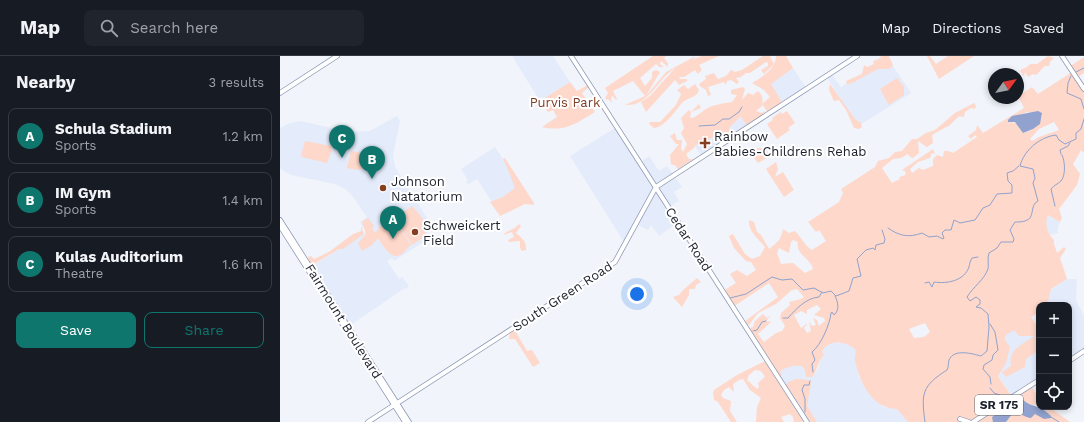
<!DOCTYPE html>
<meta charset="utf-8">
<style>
body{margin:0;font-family:"Work Sans",sans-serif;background:#20242c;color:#f1f3f6}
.controls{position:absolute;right:12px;bottom:12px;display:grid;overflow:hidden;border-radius:8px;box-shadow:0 2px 6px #0003}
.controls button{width:36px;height:36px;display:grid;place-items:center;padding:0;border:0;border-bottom:1px solid #363941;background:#171b24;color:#f1f3f6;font:20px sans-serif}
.compass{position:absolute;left:708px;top:12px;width:36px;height:36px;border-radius:50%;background:#171b24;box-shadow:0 2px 6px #0003;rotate:57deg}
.you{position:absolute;left:357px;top:238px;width:14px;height:14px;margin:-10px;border:3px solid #fff;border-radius:50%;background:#1a73e8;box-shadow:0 0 0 6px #1a73e833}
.badge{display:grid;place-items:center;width:26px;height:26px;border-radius:50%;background:#0f766e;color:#fff;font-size:13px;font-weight:700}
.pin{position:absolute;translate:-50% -33px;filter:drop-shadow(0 1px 2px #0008)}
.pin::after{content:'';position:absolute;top:21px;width:14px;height:12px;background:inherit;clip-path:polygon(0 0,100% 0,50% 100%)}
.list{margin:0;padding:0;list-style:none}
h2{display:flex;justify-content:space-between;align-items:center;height:52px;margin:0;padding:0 16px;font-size:17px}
h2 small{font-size:13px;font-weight:400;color:#9ea1a6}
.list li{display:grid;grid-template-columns:26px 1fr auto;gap:12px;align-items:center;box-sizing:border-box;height:56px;margin:0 8px 8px;padding:0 8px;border:1px solid #363941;border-radius:8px}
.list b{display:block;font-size:15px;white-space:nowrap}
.list p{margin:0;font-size:13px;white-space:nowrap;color:#9ea1a6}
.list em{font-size:13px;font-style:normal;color:#9ea1a6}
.actions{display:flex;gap:8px;padding:12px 16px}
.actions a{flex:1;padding:9px 0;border:1px solid #0f766e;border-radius:8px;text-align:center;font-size:14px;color:#0f766e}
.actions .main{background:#0f766e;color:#fff}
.icon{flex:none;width:22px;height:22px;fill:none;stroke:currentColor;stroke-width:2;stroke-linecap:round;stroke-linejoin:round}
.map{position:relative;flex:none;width:804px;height:366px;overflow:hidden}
header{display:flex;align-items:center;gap:24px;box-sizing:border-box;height:56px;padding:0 20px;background:#171b24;border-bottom:1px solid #363941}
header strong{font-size:19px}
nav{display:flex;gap:22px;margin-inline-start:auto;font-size:14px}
.search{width:280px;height:36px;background:#20242c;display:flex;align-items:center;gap:10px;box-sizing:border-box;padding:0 14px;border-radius:8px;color:#9ea1a6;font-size:15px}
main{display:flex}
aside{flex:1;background:#171b24}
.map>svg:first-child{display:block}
.built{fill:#e4ebfa}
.green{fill:#fed8ca;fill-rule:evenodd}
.water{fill:#90a2cd}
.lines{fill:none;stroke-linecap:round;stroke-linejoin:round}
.stream{stroke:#90a2cd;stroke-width:1}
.major-casing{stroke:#8a96b3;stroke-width:5.5}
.major{stroke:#fff;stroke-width:4}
.poi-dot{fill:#873f21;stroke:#fff;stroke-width:1.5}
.labels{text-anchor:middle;stroke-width:4;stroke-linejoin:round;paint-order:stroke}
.shield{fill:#fff;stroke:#60646b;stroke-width:1}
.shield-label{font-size:12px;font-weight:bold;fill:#1c212c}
.park-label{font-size:13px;fill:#804027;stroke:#fff}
.poi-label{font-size:13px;fill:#1c212c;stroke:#fff;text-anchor:start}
.street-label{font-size:13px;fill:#1c212c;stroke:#fff}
</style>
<header>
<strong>Map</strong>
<div class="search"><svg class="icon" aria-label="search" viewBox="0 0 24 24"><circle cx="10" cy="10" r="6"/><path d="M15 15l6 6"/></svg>Search here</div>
<nav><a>Map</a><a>Directions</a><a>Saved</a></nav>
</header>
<main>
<aside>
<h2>Nearby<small>3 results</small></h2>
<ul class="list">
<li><span class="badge">A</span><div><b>Schula Stadium</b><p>Sports</p></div><em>1.2 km</em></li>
<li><span class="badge">B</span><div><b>IM Gym</b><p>Sports</p></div><em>1.4 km</em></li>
<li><span class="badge">C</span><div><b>Kulas Auditorium</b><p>Theatre</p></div><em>1.6 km</em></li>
</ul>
<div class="actions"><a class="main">Save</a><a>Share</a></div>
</aside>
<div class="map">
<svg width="804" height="366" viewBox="0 0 804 366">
<rect width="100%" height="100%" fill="#f1f4fa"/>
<!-- built -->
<path class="built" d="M 232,0 L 273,0 L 290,26 L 260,45 Z
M 607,1 L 631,37 L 578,70 L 546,20 L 551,17 L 561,31 Z
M 513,12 L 527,33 L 503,48 L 490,28 Z
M 117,60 L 120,65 L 113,99 L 115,111 L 150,167 L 145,185 L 114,205 L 112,202 L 107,205 L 119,223 L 122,221 L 129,230 L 126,233 L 125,232 L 69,270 L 31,211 L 86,176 L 80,166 L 87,161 L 71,138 L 65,133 L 55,128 L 11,119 L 2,114 L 0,112 L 0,72 L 10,67 L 21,65 L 68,76 L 90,75 Z
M 461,61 L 466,69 L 469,70 L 422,101 L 415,90 Z
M 335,72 L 397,167 L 379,180 L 371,169 L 368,174 L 354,167 L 344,186 L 290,100 Z
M 215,91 L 249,143 L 220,158 L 197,123 L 188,128 L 186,126 L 188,124 L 181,113 Z
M 369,100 L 379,115 L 387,110 L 402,131 L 394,136 L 399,145 L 389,151 L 359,107 Z
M 757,153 L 780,166 L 778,171 L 778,177 L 770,179 L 767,186 Z
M 787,223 L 797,223 L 796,244 L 804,260 L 804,293 L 789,302 L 789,249 L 765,249 L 766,237 Z
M 734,273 L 759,278 L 759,322 L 731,339 L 714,313 L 725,289 L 726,279 Z
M 582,274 L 575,304 L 579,321 L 594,343 L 604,351 L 617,353 L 628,366 L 530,366 L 500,322 L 500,315 L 508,310 L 521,310 L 524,312 L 526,321 L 532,321 L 538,313 L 541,302 L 544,299 L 542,296 L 546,290 L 551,287 L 559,287 Z"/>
<!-- green -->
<path class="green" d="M 373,0 L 386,0 L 384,2 L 388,7 L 388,11 L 381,5 L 380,8 L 384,11 L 379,11 L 376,8 L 360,22 L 365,30 L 372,22 L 372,16 L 376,14 L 380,16 L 366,40 L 386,16 L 414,1 L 415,2 L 412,4 L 422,0 L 439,0 L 419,9 L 422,14 L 418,18 L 415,14 L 404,21 L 399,21 L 400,23 L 407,23 L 407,25 L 399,29 L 395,24 L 366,56 L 361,46 L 370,40 L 395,12 C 377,23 369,51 345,49 L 365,40 L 353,25 L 333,35 L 337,43 L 336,44 L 333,40 L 331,41 L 332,47 L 328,43 L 327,44 L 325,42 L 328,37 L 325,32 Z
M 483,0 L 490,0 L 494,8 L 484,18 L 481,14 L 488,10 L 488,7 L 486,6 L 470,17 L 466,17 L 461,21 L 456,22 L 459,26 L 457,28 L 451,24 L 447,25 L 446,29 L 444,26 L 428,31 L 431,39 L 428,40 L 426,34 L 420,30 L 419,28 L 426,23 L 425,20 L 434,17 L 438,23 L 446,20 L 451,14 L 455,16 L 462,14 Z
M 496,0 L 506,0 L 513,12 L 491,28 L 503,48 L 489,58 L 482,48 L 490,41 L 484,34 L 472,27 C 482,21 496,13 496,0 Z
M 601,0 L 609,0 L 613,9 L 610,13 L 598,13 L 570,28 L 567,28 L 566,25 L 582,18 L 584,9 L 587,11 L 594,8 L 593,5 L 599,3 Z
M 647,0 L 650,0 L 656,8 L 668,0 L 694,0 L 659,23 Z
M 768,0 L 774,2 L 770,6 L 769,10 L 765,10 L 756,19 L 753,18 L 748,21 L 745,16 L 744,21 L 740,14 L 747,11 L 750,8 L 757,8 Z
M 804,1 L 804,17 L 796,22 L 804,33 L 804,97 L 801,94 L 793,108 L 800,118 L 797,129 L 779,153 L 782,162 L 780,166 L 768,159 C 764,168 768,178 774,184 L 774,188 L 777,197 L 784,191 L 786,193 L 780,202 L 787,223 L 771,233 L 767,249 L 759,249 L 759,256 L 751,261 L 759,273 L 759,294 L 746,303 L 745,311 L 726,321 L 722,316 L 731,310 C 728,293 743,288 755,280 L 739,280 L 734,274 L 726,279 L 725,284 L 730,291 L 726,307 L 718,320 L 732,341 L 693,366 L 628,366 L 617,353 C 591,352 580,326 575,305 C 574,301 577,297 575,293 C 565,285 548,283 542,296 L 544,299 C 538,304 538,314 532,321 L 526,321 L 524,312 L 521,310 C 513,309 507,311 500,315 L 502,318 L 500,323 L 469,272 L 473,271 L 475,265 L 483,258 L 487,262 L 491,259 L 486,265 L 491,266 L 478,278 L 484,286 L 496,277 L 502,275 L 505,270 L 500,262 L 501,257 L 510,249 L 509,246 L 521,243 L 524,241 L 517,233 L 512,234 L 496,248 L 478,257 L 468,270 L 465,265 L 498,241 L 489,227 L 453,251 L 443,235 L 456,227 L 450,218 L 457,214 L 467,220 L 476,214 L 471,206 L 466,205 L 454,192 L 449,180 L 453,178 L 465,198 L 472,203 L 480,200 L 485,191 C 479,183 468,176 469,164 L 474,166 L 477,176 L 481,179 L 489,193 C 498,186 501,184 503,173 L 509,177 L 515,175 C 521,181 525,190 532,194 L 546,185 L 539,174 L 536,176 L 528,166 L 559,146 L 563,137 L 561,133 L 595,111 L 598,105 L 609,102 L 615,96 L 622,95 L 632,83 L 637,83 L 646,77 L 655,74 L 675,57 L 694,47 L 696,50 L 695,53 L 691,52 L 685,56 L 684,61 L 679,60 L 669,70 L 666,71 L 652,79 L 653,87 L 647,91 L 638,85 L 639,97 L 633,102 L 630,101 L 628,98 L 621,102 L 613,103 L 602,112 L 612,127 L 620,123 L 619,121 L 626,119 L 625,115 L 622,114 L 653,93 L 655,98 L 652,97 L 650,102 L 638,106 L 630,113 L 632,117 L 639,112 L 643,114 L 653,110 L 653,103 L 657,99 L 663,101 L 664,95 L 668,95 L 673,97 L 697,81 L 695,79 L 691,83 L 688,80 L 696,74 L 697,69 L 703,77 L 744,52 L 738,40 L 752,31 L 758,38 L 792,16 L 789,11 ZM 747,56 L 762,59 C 760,69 753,75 743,77 L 736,67 L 728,66 L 728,64 ZM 774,66 L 779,74 L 759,81 L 752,85 L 750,83 L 759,73 ZM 513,184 L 518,186 C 515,198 531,203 533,213 L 525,217 L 513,207 L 501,208 L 497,197 L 499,192 L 509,197 L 511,186 ZM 537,249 L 541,253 L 534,259 L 544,262 L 545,265 L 539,270 L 537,264 L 533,262 L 536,269 L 532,270 L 529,265 L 531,275 L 527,277 L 524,272 L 528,267 L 521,272 L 514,259 L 521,255 L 527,258 L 527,254 ZM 645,267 L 650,276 L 644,281 L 634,282 L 629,273 Z
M 617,22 L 624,31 L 624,39 L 609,49 L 600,33 Z
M 290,26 L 297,35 L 308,29 L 309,31 L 302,37 L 315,56 C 295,68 286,76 262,71 L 277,61 L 273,54 L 268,56 L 260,45 Z
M 415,28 L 419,34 C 416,43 407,41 402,47 C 395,55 385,71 374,72 L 369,68 L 370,66 L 380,66 L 396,49 L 401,38 L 397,34 L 404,29 L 408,33 Z
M 550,28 L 575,63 L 581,67 L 582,71 L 579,73 L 574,72 L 566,54 L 559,44 L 554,45 L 549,34 Z
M 463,31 L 465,33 L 462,44 L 468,37 L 473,39 L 478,35 C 483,39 483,44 482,50 L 476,55 L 482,57 L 485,55 L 484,59 L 466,69 L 461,61 L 459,62 L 449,72 L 450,78 L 442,86 L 440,84 L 443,81 L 439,78 L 415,90 L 409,81 L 415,91 L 406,98 L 409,103 L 413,103 L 398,113 L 396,110 L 391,108 L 390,99 L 399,88 L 396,88 L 390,80 L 395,77 L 397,84 L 402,84 L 401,92 L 403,96 L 407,88 L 401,77 L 404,72 L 401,62 L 409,54 L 411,56 L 419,48 L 421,52 L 411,56 L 410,61 L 412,62 C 418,60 421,56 426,53 C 433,49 444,47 452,46 L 457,39 L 451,38 L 451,34 Z
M 507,55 L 515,67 L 508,72 L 510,74 L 497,83 L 487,68 L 493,64 L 492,62 L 501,56 L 502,58 Z
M 25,85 L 51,90 L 51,96 L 47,107 L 22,101 L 21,99 Z
M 478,92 L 485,92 L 490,100 L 478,107 L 470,97 Z
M 71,95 L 82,97 L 90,105 L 89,110 L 78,114 L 67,112 Z
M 225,102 L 254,147 L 254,149 L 245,148 L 220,160 L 210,146 L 223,141 L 235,132 L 227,111 L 223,103 Z
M 496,106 L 498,113 L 495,121 L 503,116 L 514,134 L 504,141 L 486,113 Z
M 132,150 L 141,160 L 147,172 L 144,181 L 132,189 L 120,171 L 128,165 L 122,157 Z
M 88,162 L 94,170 L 92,172 L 95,177 L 103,167 L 109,167 L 113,170 L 117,168 L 131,189 C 127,192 125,195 122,198 C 111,206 103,189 98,182 L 92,189 L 82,195 L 78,187 L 86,178 L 82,166 Z
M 239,168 L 241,170 L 236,177 C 242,182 247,186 246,194 L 242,195 L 240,192 L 240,185 L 229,186 L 228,184 L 234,181 L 232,176 L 223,179 C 228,174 234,174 239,168 Z
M 81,170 L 84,178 L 63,193 L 59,193 L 31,210 L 28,201 L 31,200 L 34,203 L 49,196 L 73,178 L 81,175 Z
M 417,222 L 421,226 L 416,229 L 415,233 L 409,233 L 409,239 L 402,251 L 393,241 L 399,239 L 403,234 Z
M 234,273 L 247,295 L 252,294 L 260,307 L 253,311 L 235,283 L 229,283 L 230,276 Z
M 485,305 L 523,365 L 522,366 L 514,366 L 513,361 L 510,358 L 501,361 L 504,366 L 476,366 L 477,351 L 481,342 L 470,334 L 463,323 L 459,324 L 453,328 L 454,336 L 449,331 L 444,334 L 441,339 L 443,342 L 451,345 L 450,355 L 457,366 L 451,366 L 438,346 L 434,344 L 433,337 L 434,334 L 457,319 ZM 475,314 L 481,315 L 485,321 L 478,327 L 479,331 L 477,333 L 467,324 L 469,319 Z
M 516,323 L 529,324 L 531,327 L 527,350 L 537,366 L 531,366 L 506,329 L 508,326 Z
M 752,331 L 759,343 L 759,350 L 750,348 C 758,359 758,361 771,362 L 771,360 L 761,351 L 769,351 L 790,366 L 698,366 Z"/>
<!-- water -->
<path class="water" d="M 758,55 L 762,57 L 760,68 L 753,73 L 743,77 L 735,66 L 728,66 L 728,64 L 732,60 Z
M 741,342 C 752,353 759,347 771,360 L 771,362 L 764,363 L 755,358 L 751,362 C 745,361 738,357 735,354 L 726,366 L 713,366 L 712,361 Z"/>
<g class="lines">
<!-- stream -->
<path class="stream" d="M 796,16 L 804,12
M 791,20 L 788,27 L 787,37 L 801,43 L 804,53
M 419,70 L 435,69 L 443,63 L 449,63 L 459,56 L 462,51
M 781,98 L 780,94 L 788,90 L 790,87
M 775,150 L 771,133 C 774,129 778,128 781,125 C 786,119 785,105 782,99
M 608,172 C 619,180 629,182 642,177 L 649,181 L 657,180 L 663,183 L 664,182 L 662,177 L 665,174 L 671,174 L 674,164 L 680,167 L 695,164 L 703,152 L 710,149 L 717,138 L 732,137 L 732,129 L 728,125 L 727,117 L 733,115 L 739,110
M 645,227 L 649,226 L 652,231 L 654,226 C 667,228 684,225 689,211 C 690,207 690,205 692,202 L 698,201
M 450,242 L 466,238 L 492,221 L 502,224 L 512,223 L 523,234 L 534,232 L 543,237 L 551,235 L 556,240 L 569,235 L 573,222 L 581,220 L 577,203 L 586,194 L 593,192 L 595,194 L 596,189 L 604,187 L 605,183 L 602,174
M 503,262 L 508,262 C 516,253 526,242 539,241 L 542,236
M 710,268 L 715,276 L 718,294 L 713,299 L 712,304 L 704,309 L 703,313 L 710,321 L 711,328
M 473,275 L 477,274 L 482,266 L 486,265
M 533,316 L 532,308 L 535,304 L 532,296 C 541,289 550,268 551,257 L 552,256 L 554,259 C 560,254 558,246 555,240
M 710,332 L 714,337 L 722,340
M 525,356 L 525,343 L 522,334 L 524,329 L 529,329 L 530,325
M 771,361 L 779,366
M 645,366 C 641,337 642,330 667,314 C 669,310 668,307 669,304 C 674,292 693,298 701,300 L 707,295 L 709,271 L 708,258 L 701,252 L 696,251 L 700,248 L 700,244 L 696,241 L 690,245 L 687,241 C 694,230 704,224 708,213 C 709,208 707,202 709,197 L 717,192 L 721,186 L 733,186 L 734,183 L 730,174 L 735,166 C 738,166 742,166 745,165 C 756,162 749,149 758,145 L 753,127 L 755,122 L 753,113 L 740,110 C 744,94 760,81 776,79 L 779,84 L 785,88 L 796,83 L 796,77 L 801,73 L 804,63"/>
<!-- major casing -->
<g class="major-casing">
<path id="major" d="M 291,0 L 527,366
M 782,0 L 804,33
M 0,37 L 57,0
M 0,164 L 129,366
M 0,170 L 125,366
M 789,305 L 804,295
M 680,363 L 689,366
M 88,366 L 335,206 L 376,131 L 577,0
M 693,366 L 759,324"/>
</g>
<!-- major -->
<use href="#major" class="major"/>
</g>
<!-- markers -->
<g class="poi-dot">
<path d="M423 81h4v4h4v4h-4v4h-4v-4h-4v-4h4z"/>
<circle cx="103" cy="132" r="4"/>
<circle cx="135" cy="176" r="4"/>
</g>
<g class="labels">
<!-- shield labels -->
<rect class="shield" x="695" y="339" width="48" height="20" rx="3"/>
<g class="shield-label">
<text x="719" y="353">SR 175</text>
</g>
<!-- park labels -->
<g class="park-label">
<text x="285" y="51">Purvis Park</text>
</g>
<!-- poi labels -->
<g class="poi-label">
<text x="434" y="85">Rainbow<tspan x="434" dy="15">Babies-Childrens Rehab</tspan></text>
<text x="111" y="130">Johnson<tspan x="111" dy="15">Natatorium</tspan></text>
<text x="143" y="174">Schweickert<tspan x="143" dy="15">Field</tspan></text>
</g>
<!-- street labels -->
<g class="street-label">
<text transform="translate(409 183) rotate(57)" y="5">Cedar Road</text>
<text transform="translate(282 240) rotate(-33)" y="5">South Green Road</text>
<text transform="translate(64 265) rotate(58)" y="5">Fairmount Boulevard</text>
</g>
</g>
</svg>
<div class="controls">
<button>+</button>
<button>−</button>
<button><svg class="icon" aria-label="locate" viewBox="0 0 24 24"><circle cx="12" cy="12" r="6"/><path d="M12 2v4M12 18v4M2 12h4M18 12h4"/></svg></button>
</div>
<svg class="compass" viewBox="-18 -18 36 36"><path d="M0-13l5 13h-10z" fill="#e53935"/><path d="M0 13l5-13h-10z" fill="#9ea1a6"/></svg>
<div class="you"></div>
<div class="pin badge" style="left:113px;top:183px">A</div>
<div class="pin badge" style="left:92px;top:123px">B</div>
<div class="pin badge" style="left:62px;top:102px">C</div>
</div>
</main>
